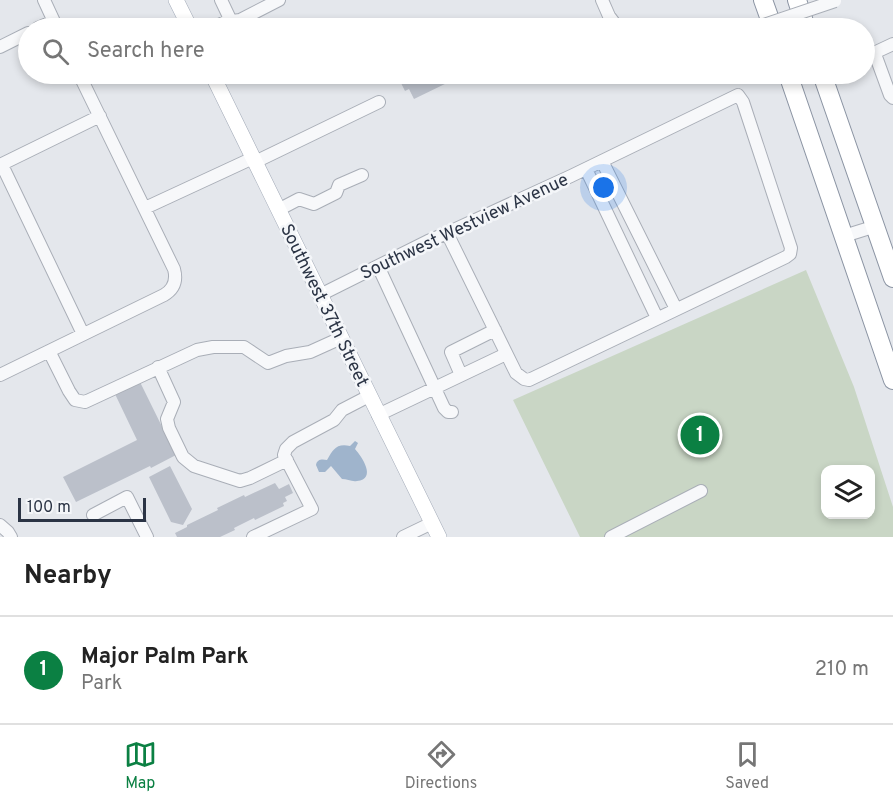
<!DOCTYPE html>
<style>
body{margin:0;font-family:Overpass,sans-serif;background:#f2f2f2;color:#222}
.controls{position:absolute;right:18px;bottom:18px;display:grid;overflow:hidden;border-radius:12px;box-shadow:0 3px 9px #0003}
.controls button{width:54px;height:54px;display:grid;place-items:center;padding:0;border:0;border-bottom:2px solid #e0e0e0;background:#fff;color:#222;font:30px sans-serif}
.scale{position:absolute;left:18px;bottom:15px;width:128px;box-sizing:border-box;padding-left:6px;border:3px solid #2b3445;border-top:0;font-size:16px;line-height:21px;white-space:nowrap;color:#2b3445;-webkit-text-stroke:4px #f4f6f9;paint-order:stroke}
.you{position:absolute;left:604px;top:188px;width:21px;height:21px;margin:-15px;border:4px solid #fff;border-radius:50%;background:#1a73e8;box-shadow:0 0 0 9px #1a73e833}
.badge{display:grid;place-items:center;width:39px;height:39px;border-radius:50%;background:#0b8043;color:#fff;font-size:20px;font-weight:700}
.pin{position:absolute;translate:-50% -50%;border:3px solid #fff;box-shadow:0 2px 6px #0006}
.list{margin:0;padding:0;list-style:none}
h2{display:flex;justify-content:space-between;align-items:center;height:78px;margin:0;padding:0 24px;font-size:26px}
h2 small{font-size:20px;font-weight:400;color:#767676}
.list li{display:grid;grid-template-columns:39px 1fr auto;gap:18px;align-items:center;box-sizing:border-box;height:108px;padding:0 24px;border-top:2px solid #e0e0e0}
.list b{display:block;font-size:22px;white-space:nowrap}
.list p{margin:0;font-size:20px;white-space:nowrap;color:#767676}
.list em{font-size:20px;font-style:normal;color:#767676}
.icon{flex:none;width:33px;height:33px;fill:none;stroke:currentColor;stroke-width:2;stroke-linecap:round;stroke-linejoin:round}
.map{position:relative;flex:none;width:893px;height:537px;overflow:hidden}
.search{position:absolute;background:#fff;box-shadow:0 3px 9px #0003;left:18px;right:18px;top:18px;height:66px;display:flex;align-items:center;gap:15px;box-sizing:border-box;padding:0 21px;border-radius:33px;color:#767676;font-size:22px}
.sheet{height:186px;background:#fff}
nav{display:flex;justify-content:space-around;align-items:center;box-sizing:border-box;height:84px;border-top:2px solid #e0e0e0;background:#fff;font-size:16px;color:#767676}
nav a{display:grid;justify-items:center;gap:3px}
nav .on{color:#0b8043}
.map>svg:first-child{display:block}
.green{fill:#c9d6c5;fill-rule:evenodd}
.water{fill:#9fb4cc}
.building{fill:#bbc0ca}
.lines{fill:none;stroke-linecap:round;stroke-linejoin:round}
.minor-casing{stroke:#a9aeb7;stroke-width:14}
.major-casing{stroke:#a3abb8;stroke-width:16}
.highway-casing{stroke:#8b94a3;stroke-width:20}
.minor{stroke:#f7f8fa;stroke-width:12}
.major{stroke:#fff;stroke-width:15}
.highway{stroke:#fff;stroke-width:18}
.minor-bridge-casing{stroke:#a9aeb7;stroke-width:14;stroke-linecap:butt}
.minor-bridge{stroke:#f7f8fa;stroke-width:12}
.labels{text-anchor:middle;stroke-width:5;stroke-linejoin:round;paint-order:stroke}
.street-label{font-size:18px;fill:#2b3445;stroke:#f4f6f9}
</style>
<div class="map">
<svg width="893" height="537" viewBox="0 0 893 537">
<rect width="100%" height="100%" fill="#e4e7ec"/>
<!-- green -->
<path class="green" d="M 806,270 L 854,387 L 893,507 L 893,537 L 580,537 L 513,400 ZM 826,470 L 870,470 L 870,514 L 826,514 Z"/>
<!-- water -->
<path class="water" d="M 355,441 L 358,443 L 355,449 C 362,457 377,479 357,481 C 352,482 347,479 342,479 L 331,466 L 325,472 L 319,472 L 316,465 C 317,459 322,459 327,460 C 333,450 336,443 350,446 Z"/>
<!-- building -->
<path class="building" d="M 415,74 L 444,74 L 449,82 L 414,99 L 409,89 L 405,91 L 400,81 Z
M 140,382 L 176,455 L 151,468 L 150,466 L 76,502 L 63,477 L 137,440 L 115,394 Z
M 170,466 L 192,509 L 183,525 L 171,522 L 149,477 Z
M 275,483 L 279,489 L 289,484 L 293,493 L 285,497 L 287,501 L 283,503 L 284,506 L 255,520 L 254,518 L 234,528 L 235,530 L 220,537 L 177,537 L 175,533 L 187,527 L 187,525 L 218,510 L 217,508 L 244,495 L 245,497 Z"/>
<g class="lines">
<!-- minor casing -->
<g class="minor-casing">
<path id="minor" d="M 44,0 L 57,28
M 221,0 L 231,21
M 602,0 L 609,16 L 618,28
M 38,28 L 54,21
M 213,28 L 225,22 L 240,20 L 279,0
M 893,44 L 876,52 L 875,54 L 890,95 L 893,98
M 0,47 L 28,33
M 602,161 L 676,309
M 255,162 L 379,102
M 0,165 L 100,116
M 2,165 L 83,334
M 586,169 L 657,318
M 145,208 L 253,158
M 278,210 L 299,199 L 314,204 L 336,193 L 339,185 L 362,175
M 844,236 L 876,226
M 378,266 L 444,408 L 448,412 L 452,412
M 320,295 L 428,241 L 447,233 L 571,176 L 738,95 L 743,102 L 791,248 L 790,254 L 786,257 L 529,380 L 524,379 L 516,373 L 447,233
M 49,351 L 69,391 L 75,400 L 85,402 L 197,350 L 213,347 L 244,347 L 268,363 L 286,356 L 310,352 L 341,338
M 158,367 L 174,402 L 167,419 L 169,428 L 183,457 L 194,466 L 240,481 L 250,478 L 287,460
M 0,375 L 164,295 C 174,289 177,280 174,269 L 79,74
M 461,375 L 451,352 L 495,330
M 378,415 L 506,354
M 93,515 L 127,497 L 147,537
M 0,525 L 8,532 L 11,537
M 253,537 L 312,509 L 284,455 L 286,449 L 293,442 L 334,420 L 342,410 L 369,396
M 403,537 L 432,523
M 611,537 L 701,491"/>
</g>
<!-- major casing -->
<g class="major-casing">
<path id="major" d="M 176,0 L 190,28
M 212,74 L 439,537"/>
</g>
<!-- highway casing -->
<g class="highway-casing">
<path id="highway" d="M 763,0 L 773,28
M 797,0 L 806,28
M 788,74 L 893,380
M 822,74 L 893,278"/>
</g>
<!-- minor -->
<use href="#minor" class="minor"/>
<!-- major -->
<use href="#major" class="major"/>
<!-- highway -->
<use href="#highway" class="highway"/>
<!-- minor-bridge casing -->
<g class="minor-bridge-casing">
<path id="minor-bridge" d="M 755,28 L 835,1"/>
</g>
<!-- minor-bridge -->
<use href="#minor-bridge" class="minor-bridge"/>
</g>
<g class="labels">
<!-- street labels -->
<g class="street-label">
<text transform="translate(464 226) rotate(-25)" y="6">Southwest Westview Avenue</text>
<text transform="translate(325 305) rotate(64)" y="6">Southwest 37th Street</text>
</g>
</g>
</svg>
<div class="controls">
<button><svg class="icon" aria-label="layers" viewBox="0 0 24 24"><path d="M12 4l9 5-9 5-9-5zM3 14l9 5 9-5"/></svg></button>
</div>
<div class="scale">100 m</div>
<div class="you"></div>
<div class="pin badge" style="left:700px;top:435px">1</div>
<div class="search"><svg class="icon" aria-label="search" viewBox="0 0 24 24"><circle cx="10" cy="10" r="6"/><path d="M15 15l6 6"/></svg>Search here</div>
</div>
<section class="sheet">
<h2>Nearby<small></small></h2>
<ul class="list">
<li><span class="badge">1</span><div><b>Major Palm Park</b><p>Park</p></div><em>210 m</em></li>
</ul>
</section>
<nav>
<a class="on"><svg class="icon" aria-label="map" viewBox="0 0 24 24"><path d="M3 6l6-2 6 2 6-2v14l-6 2-6-2-6 2zM9 4v14M15 6v14"/></svg>Map</a>
<a><svg class="icon" aria-label="directions" viewBox="0 0 24 24"><path d="M12 3l9 9-9 9-9-9zM9 14v-3h6M13 9l2 2-2 2"/></svg>Directions</a>
<a><svg class="icon" aria-label="saved" viewBox="0 0 24 24"><path d="M7 4h10v16l-5-4-5 4z"/></svg>Saved</a>
</nav>
